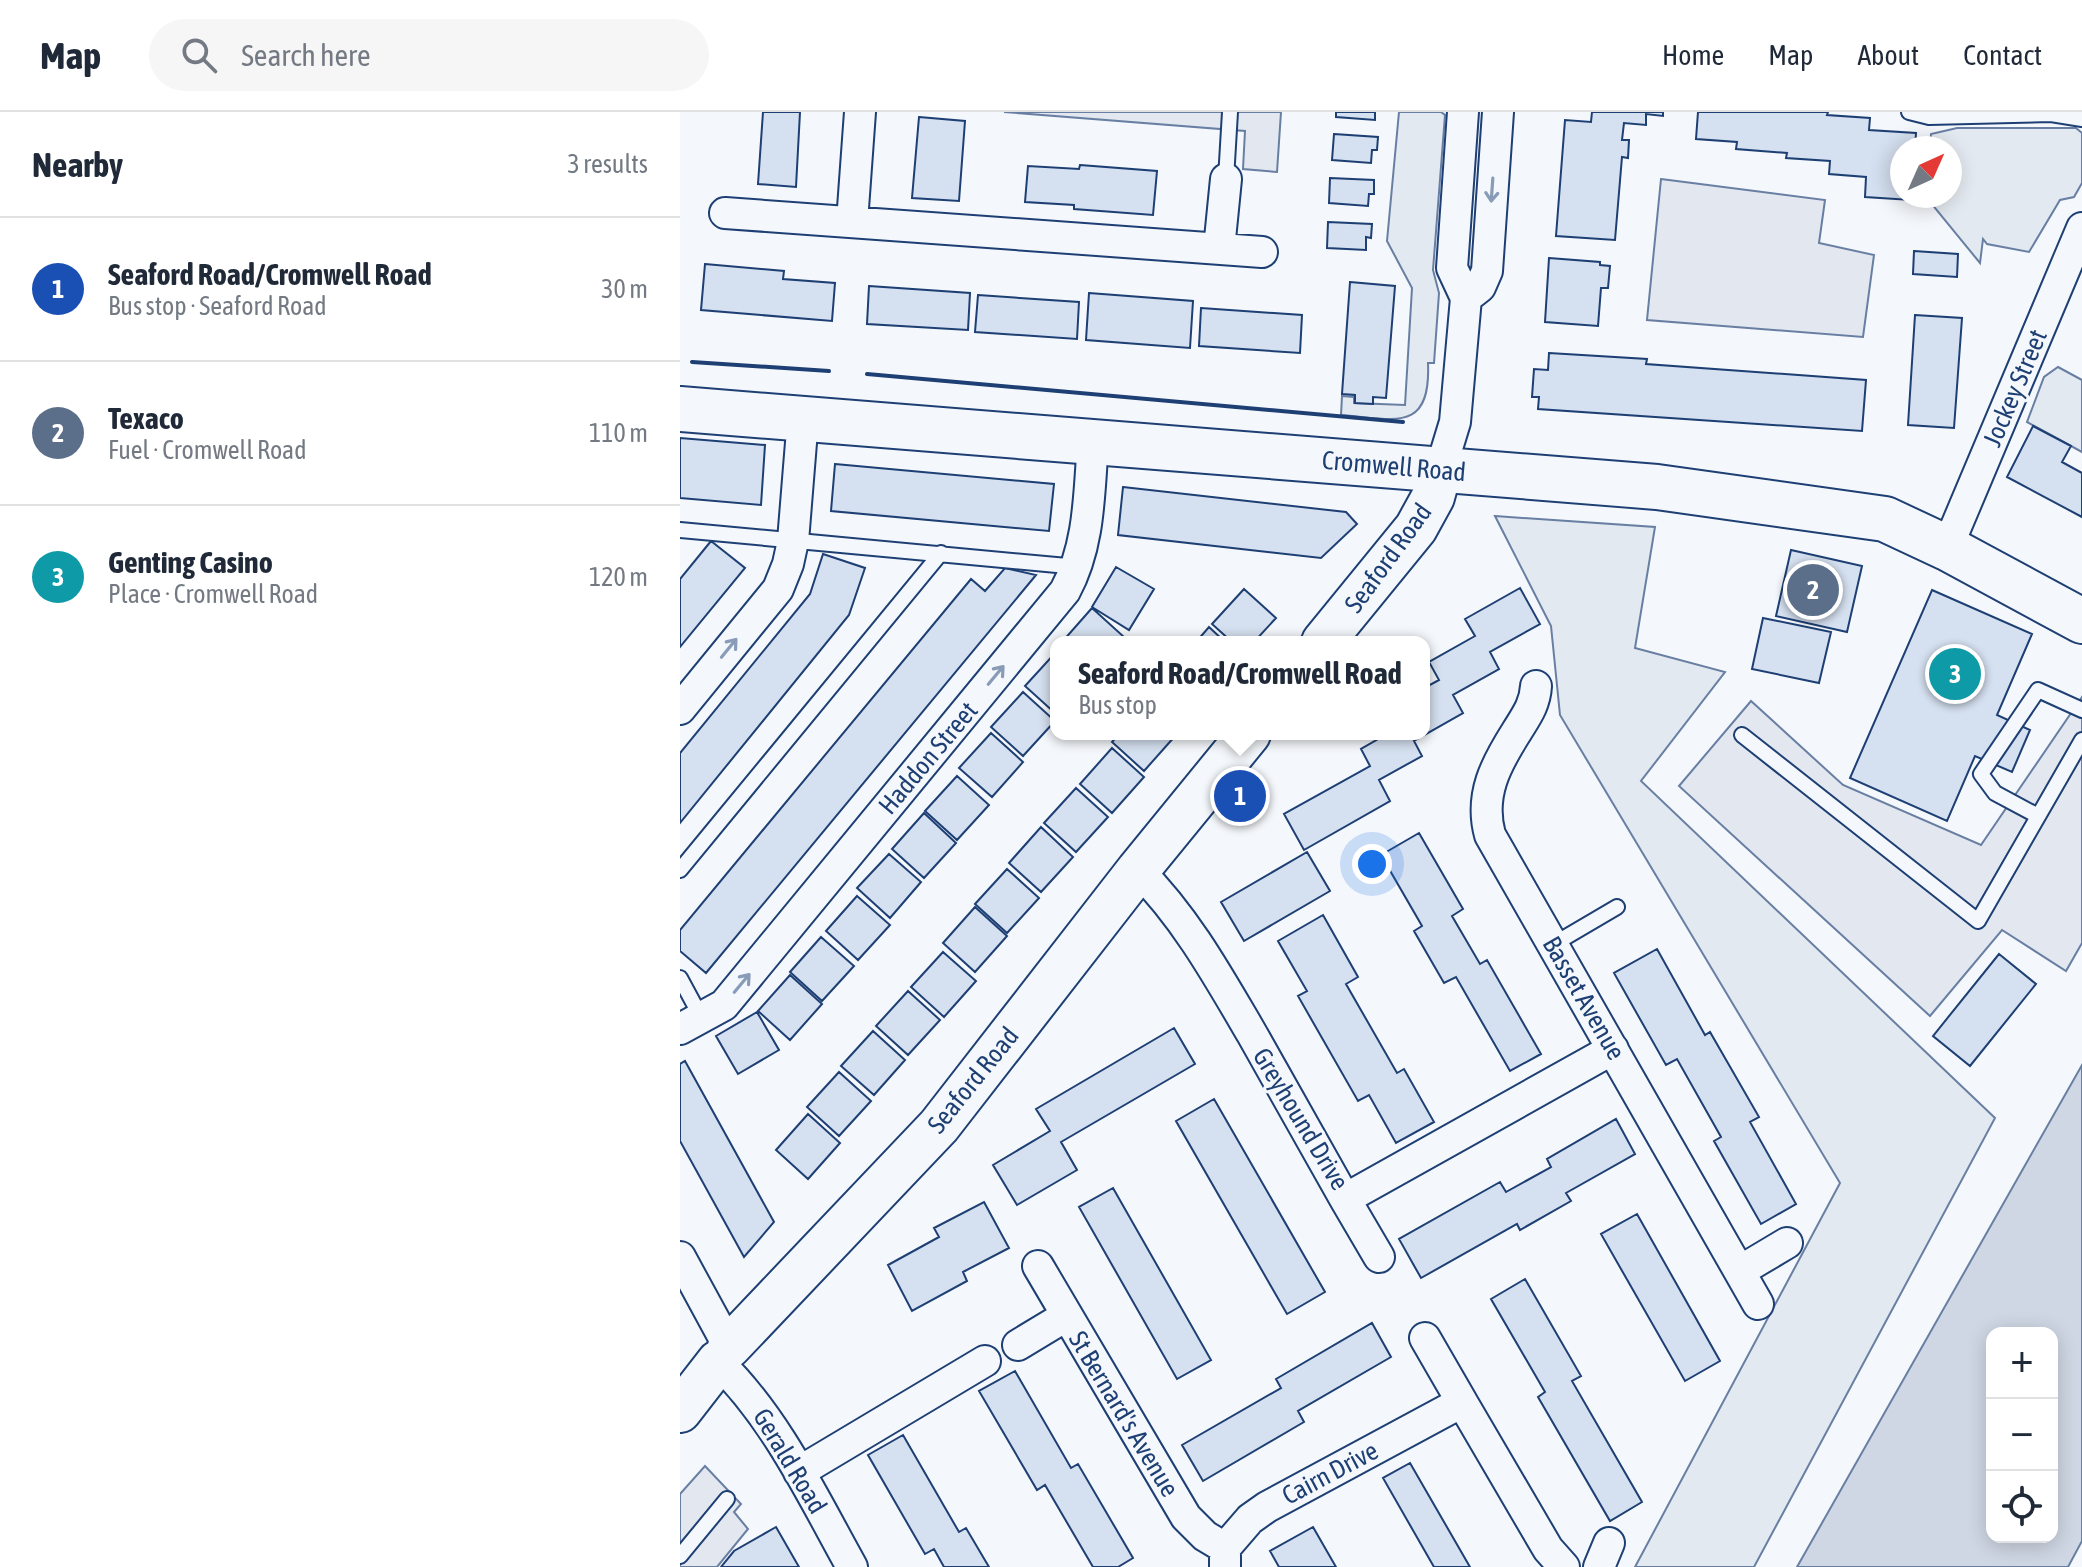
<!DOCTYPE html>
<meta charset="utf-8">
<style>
body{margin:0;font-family:"Asap Condensed",sans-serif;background:#f6f6f7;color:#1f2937}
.controls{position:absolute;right:24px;bottom:24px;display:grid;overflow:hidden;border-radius:16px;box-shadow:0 4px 20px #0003}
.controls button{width:72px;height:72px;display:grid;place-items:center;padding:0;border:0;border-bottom:2px solid #e0e1e3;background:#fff;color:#1f2937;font:40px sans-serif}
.compass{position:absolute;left:1210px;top:24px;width:72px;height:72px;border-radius:50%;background:#fff;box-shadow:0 4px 20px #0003;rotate:45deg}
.you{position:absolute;left:692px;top:752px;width:28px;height:28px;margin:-20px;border:6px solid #fff;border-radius:50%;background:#1a73e8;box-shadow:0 0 0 12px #1a73e833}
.badge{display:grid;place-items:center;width:52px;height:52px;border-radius:50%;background:#c62828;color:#fff;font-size:26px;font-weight:700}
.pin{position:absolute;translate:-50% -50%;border:4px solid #fff;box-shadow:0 2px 8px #0006}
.popup{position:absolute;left:370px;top:524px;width:380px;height:104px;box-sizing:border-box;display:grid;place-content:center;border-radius:16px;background:#fff;filter:drop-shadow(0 2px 6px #0005);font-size:26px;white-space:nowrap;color:#747a83}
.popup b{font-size:30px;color:#1f2937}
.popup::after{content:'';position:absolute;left:50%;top:100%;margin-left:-16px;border:16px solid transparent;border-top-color:#fff}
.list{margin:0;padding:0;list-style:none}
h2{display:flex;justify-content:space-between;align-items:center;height:104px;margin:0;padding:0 32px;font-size:34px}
h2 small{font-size:26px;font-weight:400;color:#747a83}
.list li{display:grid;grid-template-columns:52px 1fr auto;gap:24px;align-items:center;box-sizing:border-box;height:144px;padding:0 32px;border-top:2px solid #e0e1e3}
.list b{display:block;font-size:30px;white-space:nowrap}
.list p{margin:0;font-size:26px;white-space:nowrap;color:#747a83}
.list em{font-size:26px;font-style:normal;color:#747a83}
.icon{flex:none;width:44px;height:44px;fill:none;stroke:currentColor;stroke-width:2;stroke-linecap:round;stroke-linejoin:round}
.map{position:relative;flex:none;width:1402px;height:1455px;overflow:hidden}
header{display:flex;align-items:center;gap:48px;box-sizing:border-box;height:112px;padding:0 40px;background:#fff;border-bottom:2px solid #e0e1e3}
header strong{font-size:38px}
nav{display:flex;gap:44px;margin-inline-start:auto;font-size:28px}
.search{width:560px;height:72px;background:#f6f6f7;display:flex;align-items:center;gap:20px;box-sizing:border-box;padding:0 28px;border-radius:44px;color:#747a83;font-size:30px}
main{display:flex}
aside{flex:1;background:#fff}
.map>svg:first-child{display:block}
.green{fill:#e3e9f0;stroke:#687fa3;stroke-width:2}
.parking{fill:#e3e8f0;stroke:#687fa3;stroke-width:2}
.water{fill:#cfd7e4;stroke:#687fa3;stroke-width:2;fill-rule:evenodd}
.building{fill:#d5e0f0;stroke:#1d3f73;stroke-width:2}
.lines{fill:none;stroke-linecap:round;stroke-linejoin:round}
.lane-casing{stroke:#1d3f73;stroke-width:18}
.street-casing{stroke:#1d3f73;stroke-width:34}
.secondary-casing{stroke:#1d3f73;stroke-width:46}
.highway-casing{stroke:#1d3f73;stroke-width:48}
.lane{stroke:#f4f7fb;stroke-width:14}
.street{stroke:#f4f7fb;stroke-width:30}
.secondary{stroke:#f4f7fb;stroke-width:42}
.highway{stroke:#f4f7fb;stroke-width:44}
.wall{stroke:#1d3f73;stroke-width:4}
.oneway{stroke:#889bb7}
.labels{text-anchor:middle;stroke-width:6;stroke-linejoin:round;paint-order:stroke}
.street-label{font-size:26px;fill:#1d3f73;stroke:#f4f7fb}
</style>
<header>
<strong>Map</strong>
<div class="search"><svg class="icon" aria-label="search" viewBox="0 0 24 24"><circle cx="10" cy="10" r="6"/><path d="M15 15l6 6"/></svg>Search here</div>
<nav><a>Home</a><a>Map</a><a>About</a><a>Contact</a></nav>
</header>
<main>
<aside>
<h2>Nearby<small>3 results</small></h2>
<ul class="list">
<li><span class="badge" style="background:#1a4fb4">1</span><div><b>Seaford Road/Cromwell Road</b><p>Bus stop · Seaford Road</p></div><em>30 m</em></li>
<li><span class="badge" style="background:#5c6f8a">2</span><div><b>Texaco</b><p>Fuel · Cromwell Road</p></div><em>110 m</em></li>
<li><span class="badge" style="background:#0f9aa8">3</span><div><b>Genting Casino</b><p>Place · Cromwell Road</p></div><em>120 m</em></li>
</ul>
</aside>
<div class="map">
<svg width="1402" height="1455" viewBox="0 0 1402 1455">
<rect width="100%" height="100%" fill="#f4f7fb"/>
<!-- green -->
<path class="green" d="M 719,0 L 761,0 L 765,3 L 753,158 L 759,181 L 754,251 L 748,251 C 751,322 714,307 661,303 L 662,284 L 674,285 L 674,291 L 725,293 L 732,176 L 707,129 Z
M 1277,16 L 1396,16 L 1402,21 L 1402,71 L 1394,85 L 1380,88 L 1349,140 L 1307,132 L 1303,127 L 1300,151 L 1246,85 L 1270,84 L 1270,36 L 1250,36 L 1251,22 Z
M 1378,255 L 1402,268 L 1402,340 L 1347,310 L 1364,265 Z
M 815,404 L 975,415 L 955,536 L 1045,560 L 961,669 L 1315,1006 L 1074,1455 L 955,1455 L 1160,1071 L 880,603 L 871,514 Z"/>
<!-- parking -->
<path class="parking" d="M 324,0 L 601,0 L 597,60 L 563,57 L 565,19 Z
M 981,67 L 1145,88 L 1139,131 L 1194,143 L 1183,225 L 967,208 Z
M 1402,585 L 1402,831 L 1386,859 L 1322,818 L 1250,904 L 999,674 L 1071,589 L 1163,673 L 1301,733 Z
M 25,1354 L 61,1392 L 54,1400 L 68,1417 L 37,1455 L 0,1455 L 0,1382 Z"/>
<!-- water -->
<path class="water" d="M 1402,953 L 1402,1429 L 1388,1455 L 1117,1455 ZM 1312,1221 L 1372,1221 L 1372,1425 L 1312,1425 Z"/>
<!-- building -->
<path class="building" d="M 83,0 L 120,0 L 116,75 L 78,72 Z
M 656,0 L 695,0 L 695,8 L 656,5 Z
M 912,0 L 983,0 L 983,4 L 966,2 L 966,13 L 944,11 L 942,28 L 949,28 L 948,46 L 942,45 L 935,128 L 876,124 L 885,8 L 911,10 Z
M 1018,0 L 1148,0 L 1147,3 L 1190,6 L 1189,18 L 1236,21 L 1235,36 L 1222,36 L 1222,84 L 1231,84 L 1231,88 L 1185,85 L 1186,65 L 1149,62 L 1150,49 L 1106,46 L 1107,41 L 1056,37 L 1057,30 L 1016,27 Z
M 239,5 L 285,9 L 279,89 L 232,86 Z
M 654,22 L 698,25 L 697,38 L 692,38 L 691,51 L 652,48 Z
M 400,53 L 477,59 L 473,103 L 394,97 L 394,93 L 345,90 L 348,54 L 399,57 Z
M 650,66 L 694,68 L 694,82 L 689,82 L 688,94 L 649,91 Z
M 648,110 L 692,112 L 691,126 L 686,125 L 686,138 L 647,136 Z
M 1234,139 L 1278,142 L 1277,165 L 1233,162 Z
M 869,146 L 920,150 L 920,153 L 930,154 L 928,176 L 921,176 L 918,214 L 865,210 Z
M 25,152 L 104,159 L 103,167 L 155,171 L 152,209 L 21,198 Z
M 670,170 L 715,174 L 706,286 L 693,285 L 693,292 L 675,291 L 675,283 L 662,282 Z
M 189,174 L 290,181 L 288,218 L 187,212 Z
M 409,181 L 513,189 L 510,236 L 406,228 Z
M 298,183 L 399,190 L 397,227 L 295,220 Z
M 521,196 L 622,203 L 620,241 L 519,234 Z
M 1235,203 L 1282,206 L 1274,316 L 1228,313 Z
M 869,241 L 967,247 L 966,252 L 1186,268 L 1182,319 L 858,297 L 859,285 L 852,285 L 854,257 L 868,258 Z
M 1353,314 L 1391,334 L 1382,350 L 1402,361 L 1402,405 L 1327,365 Z
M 0,326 L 85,333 L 81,393 L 0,386 Z
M 155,352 L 374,372 L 369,419 L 151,399 Z
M 443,375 L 666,400 L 677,412 L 641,446 L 438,423 Z
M 31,429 L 65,456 L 0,535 L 0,467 Z
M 1111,438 L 1182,454 L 1167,520 L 1096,504 Z
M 143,442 L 185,456 L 169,503 L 0,711 L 0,641 L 130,482 Z
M 436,455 L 474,477 L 449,518 L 412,495 Z
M 325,456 L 356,463 L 26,861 L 0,839 L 0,818 L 291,467 L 305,479 Z
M 840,476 L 860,512 L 810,540 L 819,557 L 773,583 L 783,601 L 734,629 L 742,644 L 699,668 L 710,689 L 624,738 L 604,702 L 690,654 L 681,637 L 707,622 L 744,622 L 744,576 L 759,568 L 749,550 L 795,524 L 785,507 Z
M 564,477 L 596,506 L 574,530 L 552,530 L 532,512 Z
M 1252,478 L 1352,522 L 1317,603 L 1350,618 L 1332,660 L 1295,644 L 1267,709 L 1170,666 Z
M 412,496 L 444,525 L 440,530 L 382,530 Z
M 1083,506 L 1151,520 L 1139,571 L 1072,557 Z
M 529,515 L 545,530 L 516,530 Z
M 376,540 L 376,602 L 345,574 Z
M 343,580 L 375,609 L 343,644 L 311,615 Z
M 311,621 L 343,650 L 312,685 L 279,656 Z
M 439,622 L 494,622 L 496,623 L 464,659 L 432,630 Z
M 432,636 L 464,665 L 432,701 L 400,672 Z
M 277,664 L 309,693 L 277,728 L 245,699 Z
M 396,676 L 428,705 L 396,740 L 364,711 Z
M 244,701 L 276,731 L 244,766 L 212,737 Z
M 361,715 L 393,745 L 361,780 L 329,751 Z
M 739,721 L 783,797 L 772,804 L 800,852 L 807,848 L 861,942 L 830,959 L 776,865 L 764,871 L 734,819 L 742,814 L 701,743 Z
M 627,740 L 650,779 L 564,829 L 541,790 Z
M 209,742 L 241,770 L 210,806 L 177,776 Z
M 327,757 L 359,786 L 327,821 L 295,792 Z
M 177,784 L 210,813 L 178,848 L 146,819 Z
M 295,795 L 327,824 L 295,860 L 263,831 Z
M 643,803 L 678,865 L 666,872 L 717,961 L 724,957 L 754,1010 L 716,1031 L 689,983 L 678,989 L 618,884 L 627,879 L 598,829 Z
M 141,825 L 174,854 L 142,889 L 110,860 Z
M 977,837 L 1025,923 L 1030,920 L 1079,1005 L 1070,1010 L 1116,1092 L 1081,1112 L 1034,1029 L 1041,1025 L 997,947 L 986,953 L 934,861 Z
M 263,840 L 296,869 L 264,905 L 231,875 Z
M 1319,842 L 1356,872 L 1290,954 L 1253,924 Z
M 110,863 L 142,892 L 110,928 L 78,899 Z
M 228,879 L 260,908 L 228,943 L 196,914 Z
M 77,900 L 99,938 L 58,962 L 36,924 Z
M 494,916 L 515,952 L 381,1030 L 397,1058 L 337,1093 L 313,1053 L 370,1019 L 356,997 Z
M 193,919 L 225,948 L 194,983 L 161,954 Z
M 5,949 L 94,1110 L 64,1145 L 0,1029 L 0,952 Z
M 159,960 L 191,989 L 159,1024 L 127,995 Z
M 534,987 L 645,1180 L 607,1202 L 496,1009 Z
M 128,1002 L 160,1031 L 128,1067 L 96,1038 Z
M 936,1007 L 955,1042 L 886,1081 L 891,1089 L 840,1118 L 837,1112 L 741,1166 L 719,1127 L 820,1070 L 826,1080 L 871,1055 L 867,1047 Z
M 433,1076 L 531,1248 L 497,1267 L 399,1095 Z
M 304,1090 L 329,1136 L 283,1160 L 287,1169 L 232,1199 L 208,1153 L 259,1125 L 254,1116 Z
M 957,1102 L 1040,1249 L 1005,1269 L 921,1122 Z
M 845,1167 L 901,1264 L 892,1269 L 962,1390 L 930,1409 L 858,1285 L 865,1280 L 811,1187 Z
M 692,1211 L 711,1245 L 618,1299 L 624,1310 L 523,1369 L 502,1333 L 601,1276 L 596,1267 Z
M 335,1259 L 391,1356 L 398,1352 L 453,1446 L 438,1455 L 413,1455 L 365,1373 L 357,1378 L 299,1279 Z
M 223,1323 L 279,1420 L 286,1416 L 309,1455 L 264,1455 L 254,1437 L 245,1442 L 188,1343 Z
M 730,1351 L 790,1455 L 754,1455 L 703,1366 Z
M 96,1415 L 119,1455 L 41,1455 L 54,1439 Z
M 633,1415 L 656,1455 L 599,1455 L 590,1439 Z"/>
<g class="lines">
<!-- lane casing -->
<g class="lane-casing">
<path id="lane" d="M 1229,0 L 1249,5 L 1371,2 L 1402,7
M 546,67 L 550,0
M 0,418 L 398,455
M 1062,623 L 1298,809 L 1402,628
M 1358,704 L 1315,681 L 1301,662 L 1358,578 L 1402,598
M 0,758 L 261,441
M 874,832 L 937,795
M 0,866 L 21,905
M 0,1444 L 47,1387"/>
</g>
<!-- street casing -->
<g class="street-casing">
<path id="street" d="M 45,101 L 582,140
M 172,110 L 180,0
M 539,137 L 546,67
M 786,186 L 800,175 L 807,159 L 818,0
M 761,356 L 775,310 L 786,186 L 772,156 L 783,0
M 1267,436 L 1402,116
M 856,574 C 855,592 847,603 837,619 C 816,652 799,683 810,723 L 1078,1192
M 0,597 L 98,477 L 108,452 L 113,429 L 123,306
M 458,758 C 506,806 538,864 572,922 C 603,977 634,1032 665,1087 L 933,937
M 0,917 L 44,893 L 385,479 C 410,433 409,381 413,329
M 665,1087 L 699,1145
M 0,1145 L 49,1235 L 38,1250 C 96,1306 133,1385 172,1455
M 358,1154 L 506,1405 L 525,1424 L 545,1436
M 1060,1159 L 1107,1131
M 745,1226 L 782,1290
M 338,1233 L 386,1204
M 119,1360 L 305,1249
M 545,1455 L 545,1436 L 570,1407 L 587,1395 L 782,1290 L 868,1437 L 884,1455
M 919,1455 L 929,1431"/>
</g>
<!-- secondary casing -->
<g class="secondary-casing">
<path id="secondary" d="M 643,530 L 736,416 L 753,385 L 761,356
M 49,1235 L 259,1014 L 458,758 L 569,622
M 0,1299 L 38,1250"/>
</g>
<!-- highway casing -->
<g class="highway-casing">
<path id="highway" d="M 0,297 L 977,375 L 1205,407 L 1267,436 L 1402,509"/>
</g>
<!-- lane -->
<use href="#lane" class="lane"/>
<!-- street -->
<use href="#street" class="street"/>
<!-- secondary -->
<use href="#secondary" class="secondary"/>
<!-- highway -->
<use href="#highway" class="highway"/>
<!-- wall -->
<path class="wall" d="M 12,250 L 149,259
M 187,262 L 723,310"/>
</g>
<!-- one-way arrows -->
<defs><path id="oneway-shaft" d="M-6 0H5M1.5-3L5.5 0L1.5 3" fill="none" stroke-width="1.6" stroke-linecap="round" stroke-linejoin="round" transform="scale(2)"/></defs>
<g class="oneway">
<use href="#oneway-shaft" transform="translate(812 78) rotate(94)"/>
<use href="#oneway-shaft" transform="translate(49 536) rotate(-51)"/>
<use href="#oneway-shaft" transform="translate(316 563) rotate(-50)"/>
<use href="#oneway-shaft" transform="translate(62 871) rotate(-50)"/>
</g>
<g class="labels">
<!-- street labels -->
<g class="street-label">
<text transform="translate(1335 276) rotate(-67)" y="9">Jockey Street</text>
<text transform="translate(714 354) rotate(5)" y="9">Cromwell Road</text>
<text transform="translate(708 446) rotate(-54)" y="9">Seaford Road</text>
<text transform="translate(248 646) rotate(-50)" y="9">Haddon Street</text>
<text transform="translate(904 886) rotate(60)" y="9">Basset Avenue</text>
<text transform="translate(293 968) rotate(-51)" y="9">Seaford Road</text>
<text transform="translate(621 1007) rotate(59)" y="9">Greyhound Drive</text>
<text transform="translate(444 1302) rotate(59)" y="9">St Bernard's Avenue</text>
<text transform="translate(110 1349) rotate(59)" y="9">Gerald Road</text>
<text transform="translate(650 1361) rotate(-28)" y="9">Cairn Drive</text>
</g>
</g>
</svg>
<div class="controls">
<button>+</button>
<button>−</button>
<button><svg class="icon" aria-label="locate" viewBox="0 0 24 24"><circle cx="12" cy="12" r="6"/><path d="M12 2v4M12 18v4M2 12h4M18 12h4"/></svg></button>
</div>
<svg class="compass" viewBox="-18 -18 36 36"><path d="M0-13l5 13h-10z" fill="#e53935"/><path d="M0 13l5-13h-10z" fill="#747a83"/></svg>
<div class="you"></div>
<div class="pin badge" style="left:560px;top:684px;background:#1a4fb4">1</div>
<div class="popup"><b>Seaford Road/Cromwell Road</b>Bus stop</div>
<div class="pin badge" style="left:1133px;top:478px;background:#5c6f8a">2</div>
<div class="pin badge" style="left:1275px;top:562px;background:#0f9aa8">3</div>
</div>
</main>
